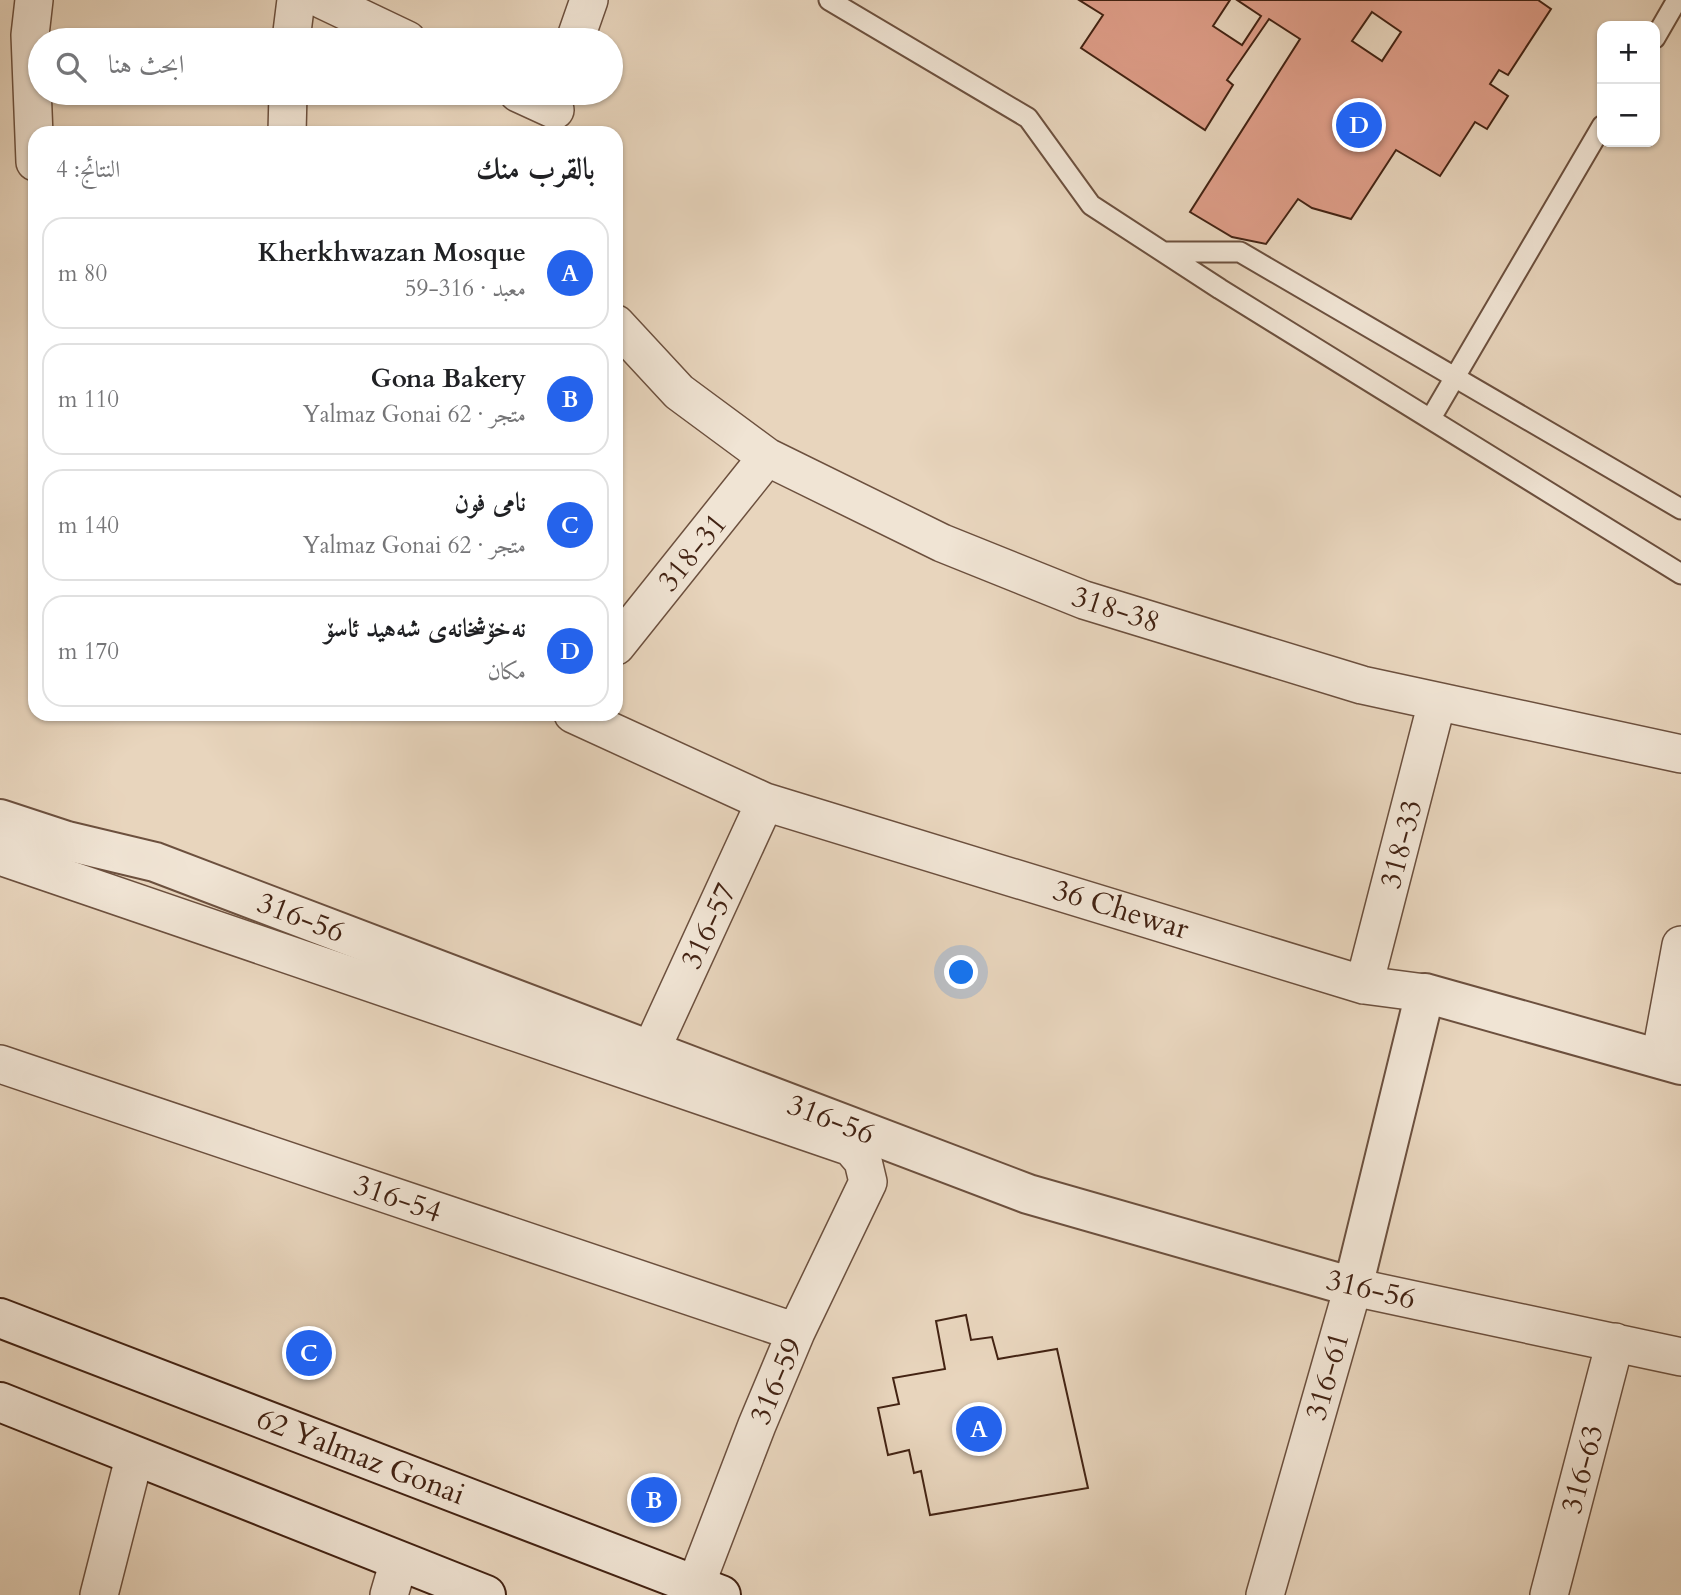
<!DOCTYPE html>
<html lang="ar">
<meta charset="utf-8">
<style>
body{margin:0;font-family:Cardo,Amiri,serif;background:#f6f6f6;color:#202124;direction:rtl}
.controls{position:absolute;right:21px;top:21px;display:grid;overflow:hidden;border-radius:14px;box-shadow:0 2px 5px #0004}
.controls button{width:63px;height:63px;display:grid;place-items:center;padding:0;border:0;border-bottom:2px solid #e0e0e0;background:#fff;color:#202124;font:35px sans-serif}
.you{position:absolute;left:962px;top:973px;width:24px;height:24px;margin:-18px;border:5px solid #fff;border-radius:50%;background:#1a73e8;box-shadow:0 0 0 10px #1a73e833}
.badge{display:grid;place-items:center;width:46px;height:46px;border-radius:50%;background:#2563eb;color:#fff;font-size:23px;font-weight:700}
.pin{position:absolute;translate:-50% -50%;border:4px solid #fff;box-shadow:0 2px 7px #0006}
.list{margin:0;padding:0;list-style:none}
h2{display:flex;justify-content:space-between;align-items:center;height:91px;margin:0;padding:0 28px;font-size:30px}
h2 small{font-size:23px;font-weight:400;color:#757577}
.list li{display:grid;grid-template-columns:46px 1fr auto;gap:21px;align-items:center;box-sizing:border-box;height:112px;margin:0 14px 14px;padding:0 14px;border:2px solid #e0e0e0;border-radius:21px}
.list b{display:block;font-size:26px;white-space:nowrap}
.list p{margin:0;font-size:23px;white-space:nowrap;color:#757577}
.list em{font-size:23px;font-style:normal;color:#757577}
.icon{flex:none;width:38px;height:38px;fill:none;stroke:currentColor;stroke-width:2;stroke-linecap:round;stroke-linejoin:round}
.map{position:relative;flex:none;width:1681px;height:1595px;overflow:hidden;direction:ltr}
.search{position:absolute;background:#fff;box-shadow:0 2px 5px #0004;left:28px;top:28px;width:595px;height:77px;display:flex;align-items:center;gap:18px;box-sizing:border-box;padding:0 24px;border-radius:38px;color:#757577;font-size:26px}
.panel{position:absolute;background:#fff;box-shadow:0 2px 5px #0004;left:28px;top:126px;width:595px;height:595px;border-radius:21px;direction:rtl}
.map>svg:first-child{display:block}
.building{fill:#de9d88;stroke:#432313;stroke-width:2;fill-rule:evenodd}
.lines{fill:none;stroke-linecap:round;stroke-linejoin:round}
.service-casing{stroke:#6c503e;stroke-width:23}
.minor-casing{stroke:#6c503e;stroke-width:40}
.tertiary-casing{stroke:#6c503e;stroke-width:42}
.secondary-casing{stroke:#432313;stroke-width:42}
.service{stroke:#f0e4d4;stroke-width:19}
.minor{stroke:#f0e4d4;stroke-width:37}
.tertiary{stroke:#f0e4d4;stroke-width:38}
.secondary{stroke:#f0e4d4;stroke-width:38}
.labels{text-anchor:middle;stroke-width:5;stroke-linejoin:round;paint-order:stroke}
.street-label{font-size:30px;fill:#432313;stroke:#f0e4d4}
</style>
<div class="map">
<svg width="1681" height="1595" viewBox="0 0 1681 1595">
<rect width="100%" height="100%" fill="#e8d5bd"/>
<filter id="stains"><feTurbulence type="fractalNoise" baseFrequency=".00286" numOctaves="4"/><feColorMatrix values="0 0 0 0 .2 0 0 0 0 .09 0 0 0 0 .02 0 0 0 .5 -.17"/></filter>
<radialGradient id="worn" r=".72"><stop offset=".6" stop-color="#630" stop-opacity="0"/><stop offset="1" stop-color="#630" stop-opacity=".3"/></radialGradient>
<!-- building -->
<path class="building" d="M 1079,0 L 1230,0 L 1213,26 L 1242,45 L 1261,16 L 1237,0 L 1538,0 L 1551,9 L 1508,75 L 1499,70 L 1490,84 L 1508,96 L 1487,129 L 1475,122 L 1440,176 L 1396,150 L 1351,219 L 1312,208 L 1298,199 L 1266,244 L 1232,237 L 1190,212 L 1300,39 L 1269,19 L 1227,80 L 1233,85 L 1205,130 L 1081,48 L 1103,15 ZM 1372,12 L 1401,32 L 1382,61 L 1352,41 Z
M 966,1315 L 971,1340 L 992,1337 L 998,1359 L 1057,1349 L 1088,1488 L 930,1515 L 921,1471 L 914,1473 L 909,1450 L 888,1455 L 878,1408 L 899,1404 L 893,1378 L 945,1369 L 936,1321 Z
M 966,1315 L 971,1340 L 992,1337 L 998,1359 L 1057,1349 L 1088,1488 L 930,1515 L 921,1471 L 914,1473 L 909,1450 L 888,1455 L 878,1408 L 899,1404 L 893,1378 L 945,1369 L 936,1321 Z
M 644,1477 L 675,1492 L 660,1521 L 634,1507 Z"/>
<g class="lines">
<!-- service casing -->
<g class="service-casing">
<path id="service" d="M 829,0 L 1028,118 L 1091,205 L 1220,289 L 1681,574
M 1655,38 L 1677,0
M 1165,252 L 1240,252 L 1681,509
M 1431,418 L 1602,126"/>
</g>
<!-- minor casing -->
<g class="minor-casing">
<path id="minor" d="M 34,0 L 30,35 L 35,162
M 323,0 L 407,40
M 291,40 L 296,0
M 575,40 L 589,0
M 518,93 L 555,110
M 287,133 L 288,93
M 616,324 L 679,392 L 767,457 L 942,543 L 1084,600 L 1362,685 L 1681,754
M 616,646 L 767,457
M 573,714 L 765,802 L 1364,985 L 1425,993
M 0,856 L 851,1147 L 863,1161 L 868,1182 L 796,1332 L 757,1425 L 696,1584
M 1364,985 L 1437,702
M 651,1050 L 765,802
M 1660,1059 L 1681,945
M 0,1064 L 796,1332
M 99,1595 L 134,1458
M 389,1595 L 399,1561
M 1265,1595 L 1353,1287 L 1681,1357
M 1549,1595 L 1615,1342"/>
</g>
<!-- tertiary casing -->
<g class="tertiary-casing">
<path id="tertiary" d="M 0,819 L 67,841 L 155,862 L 1028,1194 L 1353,1287 L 1425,993 L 1681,1065"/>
</g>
<!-- secondary casing -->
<g class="secondary-casing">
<path id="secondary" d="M 0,1318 L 721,1595
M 0,1402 L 486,1595"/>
</g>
<!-- service -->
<use href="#service" class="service"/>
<!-- minor -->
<use href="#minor" class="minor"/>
<!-- tertiary -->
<use href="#tertiary" class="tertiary"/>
<!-- secondary -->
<use href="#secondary" class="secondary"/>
</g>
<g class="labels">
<!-- street labels -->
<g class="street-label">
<text transform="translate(692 552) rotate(-51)" y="10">318-31</text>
<text transform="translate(1116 609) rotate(18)" y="10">318-38</text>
<text transform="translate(1401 844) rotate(-75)" y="10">318-33</text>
<text transform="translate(1121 909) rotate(17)" y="10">36 Chewar</text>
<text transform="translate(301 917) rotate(21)" y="10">316-56</text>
<text transform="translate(708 926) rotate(-65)" y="10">316-57</text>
<text transform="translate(831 1119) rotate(21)" y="10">316-56</text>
<text transform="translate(398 1198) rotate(19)" y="10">316-54</text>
<text transform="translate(1371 1289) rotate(13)" y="10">316-56</text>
<text transform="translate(1327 1376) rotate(-74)" y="10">316-61</text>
<text transform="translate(776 1381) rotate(-67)" y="10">316-59</text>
<text transform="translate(361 1456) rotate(21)" y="10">62 Yalmaz Gonai</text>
<text transform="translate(1582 1469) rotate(-75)" y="10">316-63</text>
</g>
</g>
<rect width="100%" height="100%" filter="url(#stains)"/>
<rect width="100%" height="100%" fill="url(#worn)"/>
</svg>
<div class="controls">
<button>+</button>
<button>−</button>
</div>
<div class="you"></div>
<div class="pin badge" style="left:979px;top:1429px">A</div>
<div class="pin badge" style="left:654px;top:1500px">B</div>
<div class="pin badge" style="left:309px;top:1353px">C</div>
<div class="pin badge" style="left:1359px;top:125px">D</div>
<div class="search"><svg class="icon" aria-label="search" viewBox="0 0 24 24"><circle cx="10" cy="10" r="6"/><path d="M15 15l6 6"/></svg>ابحث هنا</div>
<section class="panel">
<h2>بالقرب منك<small>النتائج: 4</small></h2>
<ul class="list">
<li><span class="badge">A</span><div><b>Kherkhwazan Mosque</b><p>معبد · 316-59</p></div><em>80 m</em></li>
<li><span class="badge">B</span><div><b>Gona Bakery</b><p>متجر · 62 Yalmaz Gonai</p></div><em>110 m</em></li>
<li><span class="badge">C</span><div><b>نامی فون</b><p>متجر · 62 Yalmaz Gonai</p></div><em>140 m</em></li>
<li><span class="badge">D</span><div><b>نەخۆشخانەی شەهید ئاسۆ</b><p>مكان</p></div><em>170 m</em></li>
</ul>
</section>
</div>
